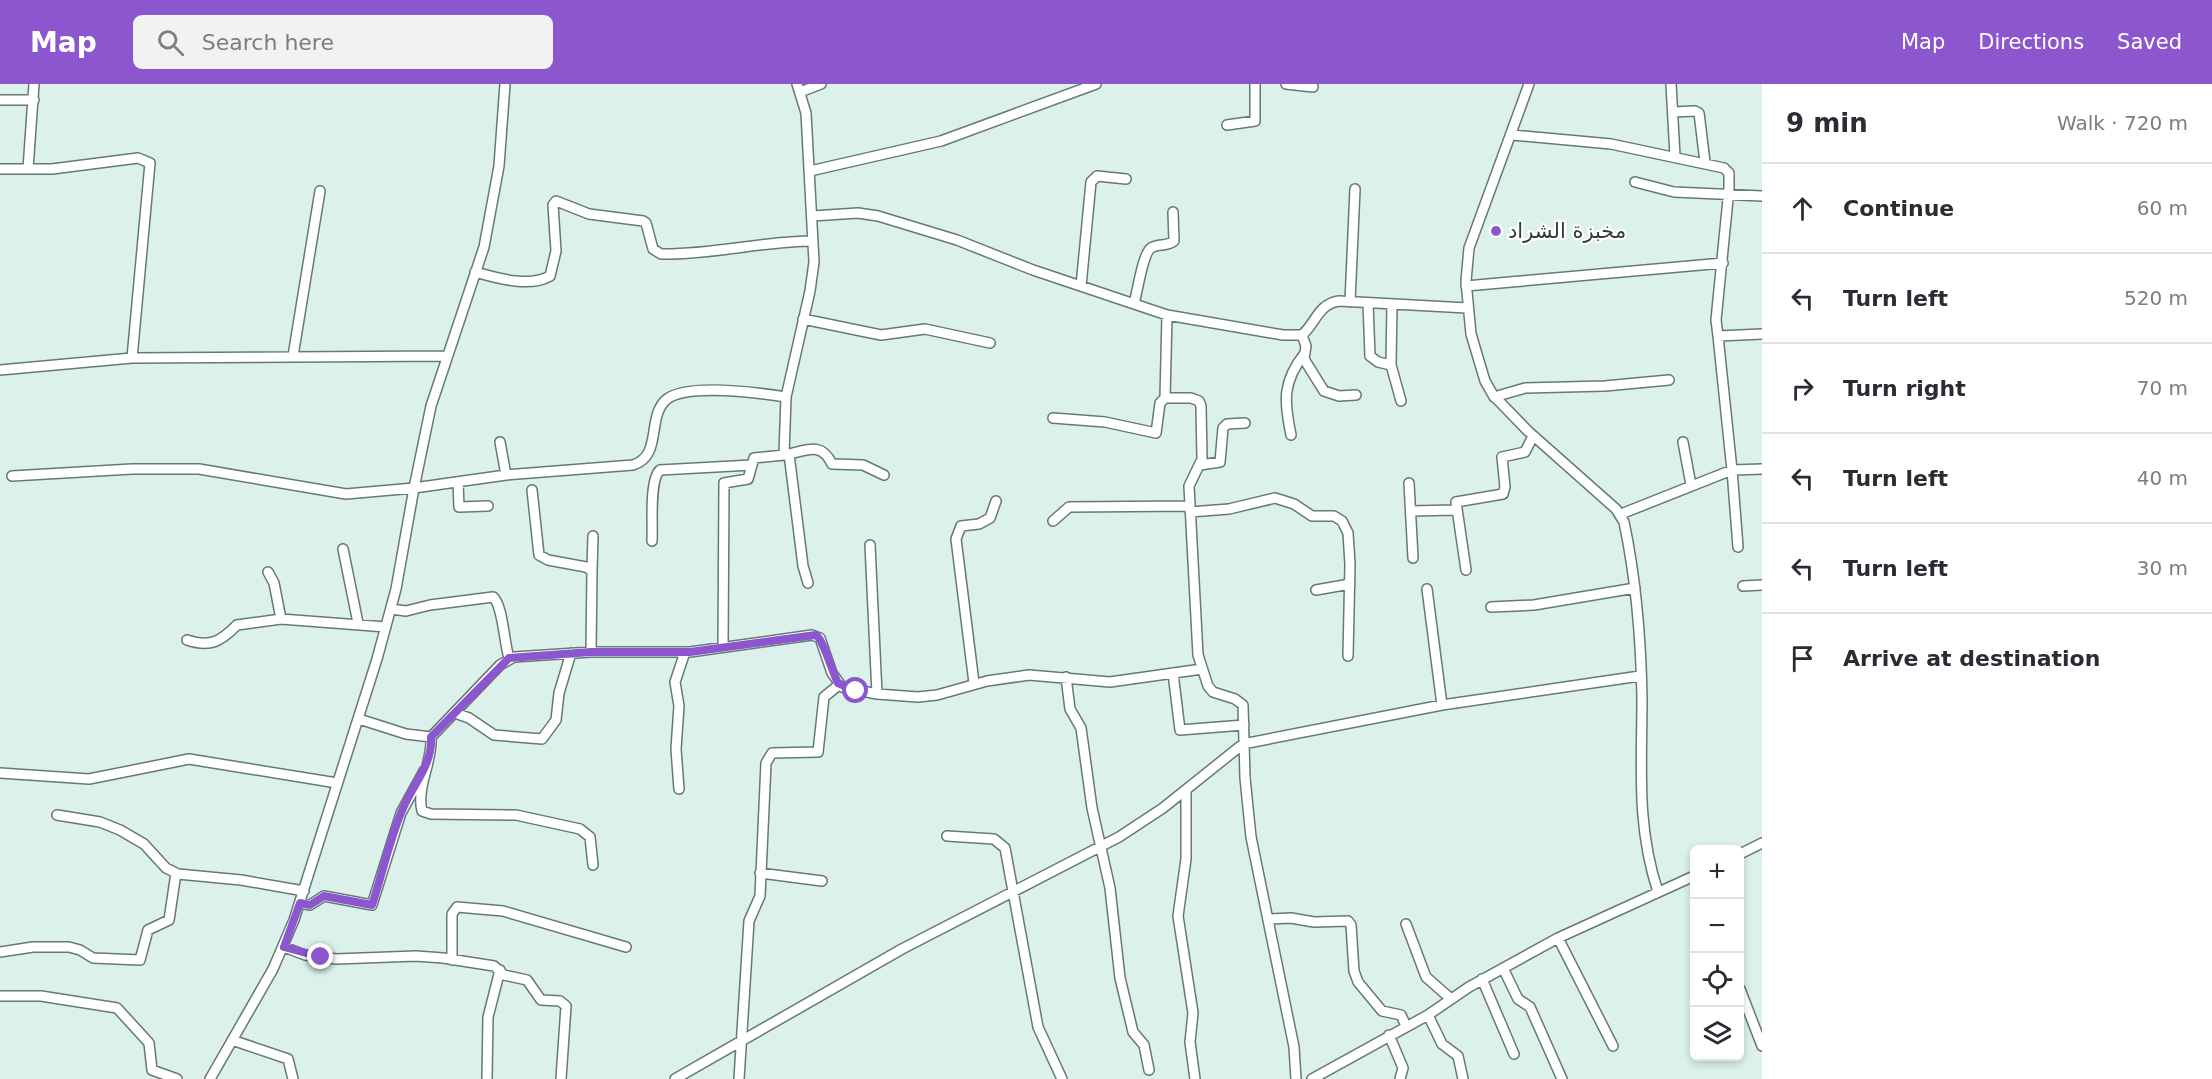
<!DOCTYPE html>
<meta charset="utf-8">
<style>
body{margin:0;font-family:"DejaVu Sans",Vazirmatn,sans-serif;background:#f2f2f3;color:#2b2b33}
.controls{position:absolute;right:18px;bottom:18px;display:grid;overflow:hidden;border-radius:9px;box-shadow:0 3px 9px #0003}
.controls button{width:54px;height:54px;display:grid;place-items:center;padding:0;border:0;border-bottom:2px solid #e1e1e2;background:#fff;color:#2b2b33;font:30px sans-serif}
.stop{position:absolute;width:18px;height:18px;margin:-14px;border:4px solid #8b56ce;border-radius:50%;background:#fff}
.stop.end{background:#8b56ce;border-color:#fff;box-shadow:0 2px 6px #0008}
.list{margin:0;padding:0;list-style:none}
h2{display:flex;justify-content:space-between;align-items:center;height:78px;margin:0;padding:0 24px;font-size:26px}
h2 small{font-size:20px;font-weight:400;color:#7c7c81}
.list li{display:grid;grid-template-columns:39px 1fr auto;gap:18px;align-items:center;box-sizing:border-box;height:90px;padding:0 24px;border-top:2px solid #e1e1e2}
.list b{display:block;font-size:22px;white-space:nowrap}
.list em{font-size:20px;font-style:normal;color:#7c7c81}
.icon{flex:none;width:33px;height:33px;fill:none;stroke:currentColor;stroke-width:2;stroke-linecap:round;stroke-linejoin:round}
.map{position:relative;flex:none;width:1762px;height:995px;overflow:hidden}
header{display:flex;align-items:center;gap:36px;box-sizing:border-box;height:84px;padding:0 30px;background:#8b56ce;color:#fff}
header strong{font-size:28px}
nav{display:flex;gap:33px;margin-inline-start:auto;font-size:21px}
.search{width:420px;height:54px;background:#f2f2f3;display:flex;align-items:center;gap:15px;box-sizing:border-box;padding:0 21px;border-radius:9px;color:#7c7c81;font-size:22px}
main{display:flex}
aside{flex:1;background:#fff}
.map>svg:first-child{display:block}
.lines{fill:none;stroke-linecap:round;stroke-linejoin:round}
.minor-casing{stroke:#667975;stroke-width:12}
.minor{stroke:#fff;stroke-width:9}
.route{stroke:#8b56ce;stroke-width:8}
.poi-dot{fill:#8b56ce;stroke:#fff;stroke-width:2}
.labels{text-anchor:middle;stroke-width:4.5;stroke-linejoin:round;paint-order:stroke}
.poi-label{font-size:21px;fill:#333b39;stroke:#fff;text-anchor:start}
</style>
<header>
<strong>Map</strong>
<div class="search"><svg class="icon" aria-label="search" viewBox="0 0 24 24"><circle cx="10" cy="10" r="6"/><path d="M15 15l6 6"/></svg>Search here</div>
<nav><a>Map</a><a>Directions</a><a>Saved</a></nav>
</header>
<main>
<div class="map">
<svg width="1762" height="995" viewBox="0 0 1762 995">
<rect width="100%" height="100%" fill="#dcf1ec"/>
<g class="lines">
<!-- minor casing -->
<g class="minor-casing">
<path id="minor" d="M 1286,0 L 1313,3
M 1529,0 L 1469,164 L 1466,197 L 1471,250 L 1485,297 L 1493,311 L 1528,347 L 1616,425 L 1624,438 C 1636,495 1641,555 1642,614 C 1642,683 1636,741 1658,808
M 1671,0 L 1675,72
M 800,8 L 821,0
M 0,16 L 34,16
M 1673,28 L 1695,27 L 1699,29 L 1705,78
M 1227,41 L 1255,37 L 1255,0
M 1512,51 L 1611,60 L 1724,84 L 1729,89 L 1729,105 L 1716,236 L 1718,252 L 1762,250
M 0,85 L 52,85 L 138,74 L 150,79 L 132,274
M 28,85 L 34,0
M 810,87 L 941,57 L 1096,0
M 1635,98 L 1674,108 L 1762,112
M 812,132 L 858,129 L 878,132 L 957,156 L 1033,186 L 1167,231 L 1283,251 L 1302,251 C 1316,239 1318,220 1339,217 L 1467,224
M 475,188 C 497,194 529,204 550,192 L 556,167 L 553,121 L 556,117 L 589,130 L 643,137 L 646,139 L 653,165 L 661,170 C 713,171 762,157 813,157
M 1081,202 L 1091,98 L 1097,92 L 1126,95
M 1466,202 L 1723,179
M 1350,218 L 1355,105
M 1368,219 L 1370,272 L 1378,278 L 1391,281 L 1401,317
M 1134,220 C 1137,209 1143,169 1151,164 C 1158,159 1167,163 1174,157 L 1173,128
M 1167,231 L 1165,314 L 1191,314 L 1199,317 L 1201,322 L 1202,375 L 1189,402 L 1198,571 L 1208,602 L 1213,608 L 1235,615 L 1243,621 L 1245,694 L 1251,753 L 1294,963 L 1296,995
M 803,235 L 881,251 L 925,245 L 990,259
M 1302,251 L 1306,262 L 1304,275 L 1324,307 L 1339,312 L 1356,311
M 293,272 L 320,107
M 1391,281 L 1392,220
M 0,286 L 132,274 L 445,272
M 1494,313 L 1525,304 L 1605,302 L 1669,296
M 1053,334 L 1105,338 L 1156,349 L 1160,319 L 1165,314
M 1291,351 C 1284,317 1282,298 1305,269
M 500,358 L 506,391
M 1683,358 L 1691,401
M 789,370 C 810,365 822,359 832,380 L 863,381 L 884,391
M 784,371 L 789,370 L 803,482 L 808,499
M 1200,381 L 1220,378 L 1223,344 L 1227,340 L 1245,339
M 12,392 L 132,385 L 199,385 L 346,410 L 414,404 L 431,322 L 484,163 L 499,82 L 505,0
M 458,398 L 459,423 L 488,422
M 1409,399 L 1413,474
M 532,406 L 539,471 L 548,476 L 586,483 L 592,487 L 591,568
M 1411,427 L 1455,426
M 1190,428 L 1229,425 L 1275,414 L 1294,420 L 1312,432 L 1334,432 L 1342,437 L 1348,449 L 1350,480 L 1348,572
M 1621,430 L 1732,386 L 1718,252
M 1053,437 L 1069,423 L 1190,422
M 652,457 C 653,440 649,396 660,386 L 752,381
M 870,461 L 877,610
M 1738,463 L 1732,386 L 1762,385
M 343,465 L 358,539
M 1466,486 L 1456,418 L 1503,410 L 1505,403 L 1502,373 L 1525,368 L 1533,352
M 592,487 L 593,452
M 268,488 L 274,499 L 281,535
M 1743,502 L 1762,501
M 1427,505 L 1442,621
M 1316,506 L 1350,500
M 1491,523 L 1534,521 L 1635,504
M 391,525 L 406,527 L 430,521 L 493,513 C 503,521 504,559 509,574
M 187,556 C 211,564 221,557 237,541 L 281,535 L 386,543
M 723,563 L 724,399 L 748,395 L 754,374 L 784,371 L 786,313
M 1173,589 L 1180,646 L 1244,641
M 1066,593 L 1070,625 L 1081,644 L 1092,724 L 1110,804 L 1120,894 L 1133,948 L 1144,961 L 1149,986
M 974,599 L 956,455 L 961,442 L 979,440 L 990,434 L 996,417
M 455,629 L 469,634 L 494,651 L 542,655 L 556,636 L 559,609 L 571,569
M 359,635 L 406,650 L 431,653 L 500,581 L 514,573 L 591,568 L 690,568 L 812,551 L 820,554 L 832,589 L 842,603 L 877,610 L 918,613 L 937,611 L 987,597 L 1029,591 L 1110,598 L 1202,585
M 431,653 C 433,677 416,703 422,727 L 431,730 L 516,731 L 580,745 L 590,753 L 593,781
M 0,689 L 89,695 L 189,675 L 337,699
M 679,705 L 676,665 L 679,622 L 675,598 L 685,568
M 1186,706 L 1186,775 L 1178,832 L 1193,929 L 1190,958 L 1195,995
M 57,731 L 100,738 L 120,746 L 144,760 L 166,784 L 178,790 L 241,796 L 304,807
M 947,752 L 994,755 L 1005,764 L 1038,943 L 1062,995
M 1740,770 L 1762,759
M 760,789 L 822,797
M 300,819 L 310,821 L 324,812 L 372,821 L 401,729 L 424,687
M 1268,835 L 1291,834 L 1314,838 L 1348,837 L 1351,841 L 1354,887 L 1358,898 L 1382,927 L 1401,931 L 1406,942
M 1406,840 L 1426,893 L 1451,915
M 1558,854 L 1613,962
M 284,863 L 305,871 L 336,875 L 416,872 L 443,874 L 494,882 L 504,891 L 527,896 L 541,916 L 560,917 L 566,922 L 561,995
M 0,868 L 33,863 L 69,863 L 80,866 L 93,874 L 140,876 L 148,846 L 169,836 L 176,789
M 452,876 L 452,830 L 457,823 L 503,827 L 626,863
M 1503,884 L 1518,915 L 1530,923 L 1562,995
M 1482,895 L 1514,970
M 1740,905 L 1762,962
M 0,912 L 41,912 L 117,924 L 149,959 L 152,986 L 177,995
M 1428,931 L 1442,960 L 1458,972 L 1463,995
M 1389,951 L 1403,984 L 1400,995
M 232,956 L 288,975 L 293,995
M 210,995 L 273,885 L 294,836 L 377,575 L 396,505 L 414,404 L 506,391 L 633,381 C 663,372 646,332 667,315 C 688,299 760,309 786,313 L 810,207 L 814,178 L 806,29 L 797,0
M 487,995 L 488,933 L 500,886
M 675,995 L 902,865 L 1119,753 L 1163,724 L 1243,660 L 1442,621 L 1640,592
M 739,995 L 749,837 L 760,812 L 766,679 L 772,669 L 818,668 L 824,613 L 840,600
M 1312,995 L 1428,931 L 1469,903 L 1558,854 L 1694,792"/>
</g>
<!-- minor -->
<use href="#minor" class="minor"/>
</g>
<g class="lines">
<!-- route -->
<path class="route" d="M 321,873 L 284,863 L 300,819 L 310,821 L 324,812 L 372,821 C 382,791 389,758 401,729 C 411,702 433,682 431,653 L 509,574 L 591,568 L 690,568 L 816,551 C 824,557 832,588 838,599 L 856,607"/>
</g>
<!-- markers -->
<circle class="poi-dot" cx="1496" cy="147" r="6"/>
<g class="labels">
<!-- poi labels -->
<g class="poi-label">
<text x="1508" y="154">مخبزة الشراد</text>
</g>
</g>
</svg>
<div class="controls">
<button>+</button>
<button>−</button>
<button><svg class="icon" aria-label="locate" viewBox="0 0 24 24"><circle cx="12" cy="12" r="6"/><path d="M12 2v4M12 18v4M2 12h4M18 12h4"/></svg></button>
<button><svg class="icon" aria-label="layers" viewBox="0 0 24 24"><path d="M12 4l9 5-9 5-9-5zM3 14l9 5 9-5"/></svg></button>
</div>
<div class="stop" style="left:856px;top:607px"></div>
<div class="stop end" style="left:321px;top:873px"></div>
</div>
<aside>
<h2>9 min<small>Walk · 720 m</small></h2>
<ul class="list">
<li><svg class="icon" aria-label="ahead" viewBox="0 0 24 24"><path d="M12 20V5M6 11l6-6 6 6"/></svg><div><b>Continue</b></div><em>60 m</em></li>
<li><svg class="icon" aria-label="left" viewBox="0 0 24 24"><path d="M17 20v-9H6M10 6l-5 5 5 5"/></svg><div><b>Turn left</b></div><em>520 m</em></li>
<li><svg class="icon" aria-label="right" viewBox="0 0 24 24"><path d="M7 20v-9h11M14 6l5 5-5 5"/></svg><div><b>Turn right</b></div><em>70 m</em></li>
<li><svg class="icon" aria-label="left" viewBox="0 0 24 24"><path d="M17 20v-9H6M10 6l-5 5 5 5"/></svg><div><b>Turn left</b></div><em>40 m</em></li>
<li><svg class="icon" aria-label="left" viewBox="0 0 24 24"><path d="M17 20v-9H6M10 6l-5 5 5 5"/></svg><div><b>Turn left</b></div><em>30 m</em></li>
<li><svg class="icon" aria-label="arrive" viewBox="0 0 24 24"><path d="M6 21V4h12l-3 4 3 4H6"/></svg><div><b>Arrive at destination</b></div></li>
</ul>
</aside>
</main>
